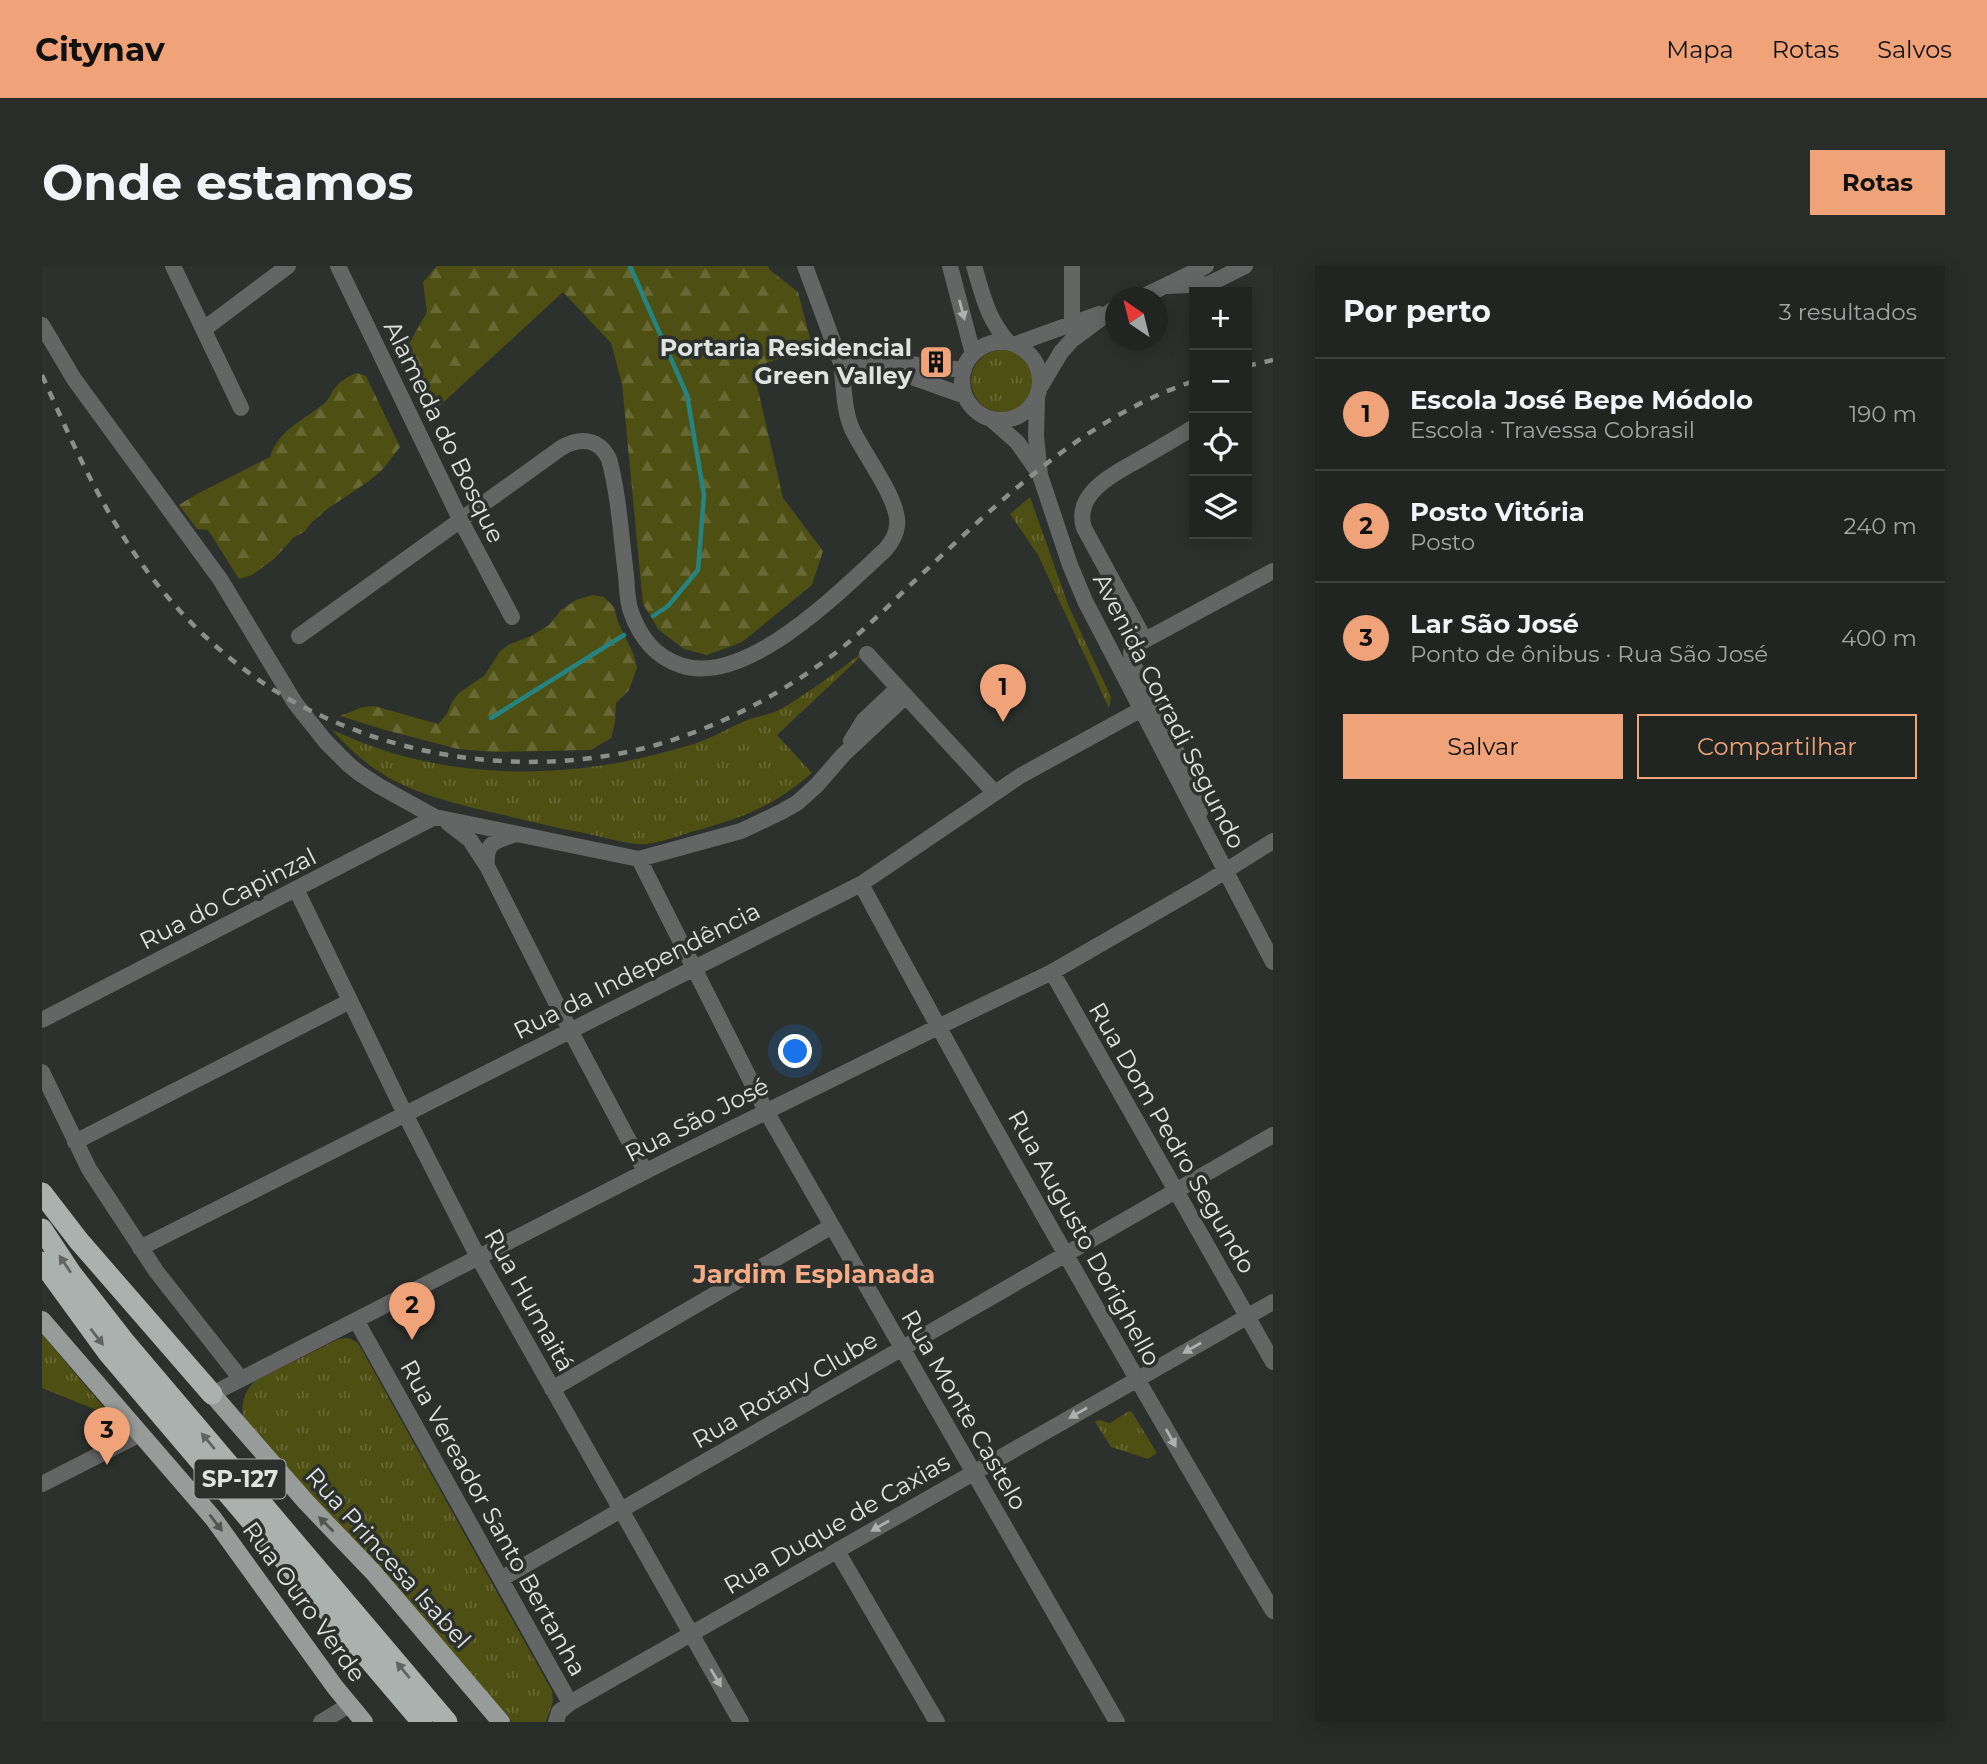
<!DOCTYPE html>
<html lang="pt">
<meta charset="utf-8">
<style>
body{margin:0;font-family:Montserrat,sans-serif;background:#292d2a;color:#f1f3f6}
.controls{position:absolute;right:21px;top:21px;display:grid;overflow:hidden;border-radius:0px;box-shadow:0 4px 18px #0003}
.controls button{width:63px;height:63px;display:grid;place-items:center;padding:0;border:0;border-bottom:2px solid #3e4240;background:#212522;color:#f1f3f6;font:35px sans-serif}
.compass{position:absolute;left:1063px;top:21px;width:63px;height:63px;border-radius:50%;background:#212522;box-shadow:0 4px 18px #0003;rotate:325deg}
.you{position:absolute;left:754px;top:786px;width:24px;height:24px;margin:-18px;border:5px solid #fff;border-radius:50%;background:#1a73e8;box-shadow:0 0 0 10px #1a73e833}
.badge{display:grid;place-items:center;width:46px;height:46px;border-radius:50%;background:#f0a279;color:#111;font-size:23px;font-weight:700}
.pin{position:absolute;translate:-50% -58px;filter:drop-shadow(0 2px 4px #0008)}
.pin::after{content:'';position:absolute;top:37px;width:24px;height:21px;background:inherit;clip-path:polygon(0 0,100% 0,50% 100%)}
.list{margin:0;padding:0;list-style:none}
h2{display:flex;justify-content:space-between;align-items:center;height:91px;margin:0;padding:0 28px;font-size:30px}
h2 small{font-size:23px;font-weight:400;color:#a2a5a5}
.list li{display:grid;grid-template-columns:46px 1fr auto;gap:21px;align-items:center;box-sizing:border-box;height:112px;padding:0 28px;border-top:2px solid #3e4240}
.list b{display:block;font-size:26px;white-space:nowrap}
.list p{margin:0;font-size:23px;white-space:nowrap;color:#a2a5a5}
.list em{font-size:23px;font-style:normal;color:#a2a5a5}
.actions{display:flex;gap:14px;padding:21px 28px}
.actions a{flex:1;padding:16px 0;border:2px solid #f0a279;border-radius:0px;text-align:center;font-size:24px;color:#f0a279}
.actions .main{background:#f0a279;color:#111}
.icon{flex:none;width:38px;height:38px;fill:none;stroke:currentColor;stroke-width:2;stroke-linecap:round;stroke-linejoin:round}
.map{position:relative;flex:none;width:1231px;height:1456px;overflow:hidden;border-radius:0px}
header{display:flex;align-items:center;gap:42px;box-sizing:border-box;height:98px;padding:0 35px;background:#f0a279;color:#111}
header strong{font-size:33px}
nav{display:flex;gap:38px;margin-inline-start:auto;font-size:24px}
.intro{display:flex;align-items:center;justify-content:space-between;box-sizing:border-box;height:168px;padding:0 42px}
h1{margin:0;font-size:49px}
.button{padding:18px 32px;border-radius:0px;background:#f0a279;color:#111;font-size:24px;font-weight:700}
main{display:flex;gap:42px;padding:0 42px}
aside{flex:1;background:#212522;border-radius:0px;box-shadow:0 4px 18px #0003}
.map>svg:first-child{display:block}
.grass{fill:url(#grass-tufts)}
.forest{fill:url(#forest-firs)}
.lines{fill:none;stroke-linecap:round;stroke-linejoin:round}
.stream{stroke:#258481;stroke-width:4.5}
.minor{stroke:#646665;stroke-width:16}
.major{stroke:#979c9a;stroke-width:18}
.highway{stroke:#abb1af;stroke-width:21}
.rail{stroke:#8b8f8c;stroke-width:4.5;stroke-dasharray:9 9;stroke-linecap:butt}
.oneway{fill:#aeb1af}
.oneway2{fill:#5f6461}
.oneway3{fill:#515653}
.labels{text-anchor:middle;stroke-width:7;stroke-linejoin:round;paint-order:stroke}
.shield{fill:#2c312d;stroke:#aaaeab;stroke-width:2}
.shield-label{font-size:23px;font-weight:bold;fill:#e0e3e1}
.poi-label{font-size:24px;font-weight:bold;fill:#e0e3e1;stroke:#2c312d;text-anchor:end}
.street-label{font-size:24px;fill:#e0e3e1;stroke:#2c312d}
.neighbourhood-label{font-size:26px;font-weight:bold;fill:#f5ac86;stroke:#2c312d}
</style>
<header>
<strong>Citynav</strong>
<nav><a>Mapa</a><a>Rotas</a><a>Salvos</a></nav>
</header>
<div class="intro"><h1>Onde estamos</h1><a class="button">Rotas</a></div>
<main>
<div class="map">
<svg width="1231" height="1456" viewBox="0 0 1231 1456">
<defs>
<pattern id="grass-tufts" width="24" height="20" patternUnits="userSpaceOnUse" patternTransform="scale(1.75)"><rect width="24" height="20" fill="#4e4f12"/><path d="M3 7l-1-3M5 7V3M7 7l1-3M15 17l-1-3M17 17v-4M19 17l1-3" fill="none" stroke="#676834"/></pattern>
<pattern id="forest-firs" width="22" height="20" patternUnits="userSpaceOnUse" patternTransform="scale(1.75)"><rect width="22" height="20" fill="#4e4f12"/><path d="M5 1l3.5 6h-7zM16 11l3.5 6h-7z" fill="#676834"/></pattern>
</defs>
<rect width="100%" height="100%" fill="#2c312d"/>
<!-- grass -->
<path class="grass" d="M929 115a31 31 0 1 1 62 0a31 31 0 1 1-62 0Z
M 988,231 L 1027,341 L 1069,431 L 1067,442 L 996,289 L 968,248 Z
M 831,379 L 735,469 L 770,507 C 728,543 697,553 646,567 C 633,571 619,576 605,578 C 591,580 557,570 542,567 C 510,561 479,553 448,546 C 382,530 337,518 290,464 C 305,470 320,477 335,482 C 440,518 556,510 660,475 C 675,469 689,461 703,455 C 715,450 728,449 739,443 C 771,424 801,401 831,379 Z
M 0,1068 L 69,1150 L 0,1122 Z
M 307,1072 L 316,1077 L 510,1425 L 511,1435 L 504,1456 L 470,1456 L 337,1301 L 283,1246 L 202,1152 C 198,1138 202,1126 213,1115 L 297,1073 Z
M 1087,1145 L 1090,1146 L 1115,1187 L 1106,1193 L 1069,1181 L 1053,1156 L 1057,1154 L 1068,1157 Z"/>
<!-- forest -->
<path class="forest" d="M 395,0 L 726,0 L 728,4 L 756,26 L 770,80 L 711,102 L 741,232 L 781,285 L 770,319 L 700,376 L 665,389 L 642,383 L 617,364 L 601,338 L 580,118 L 569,77 L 521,26 L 394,143 L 364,83 L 385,46 L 381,16 Z
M 315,107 L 324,110 L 358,181 L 341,203 L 327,215 L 288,241 L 270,256 L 262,266 L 252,271 L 232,293 L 210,309 L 197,313 L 166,264 L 155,263 L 137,239 L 155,228 L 228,191 C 236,164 262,154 283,137 C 287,133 289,128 292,123 C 298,115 306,110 315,107 Z
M 550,329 L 562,331 L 572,341 L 576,356 L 591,387 L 595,402 L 587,424 L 574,437 L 573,456 L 569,472 L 549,484 L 452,486 L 416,483 L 343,464 L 298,450 L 321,441 L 332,440 L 396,458 L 405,448 L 410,436 L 417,427 L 443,409 L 458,385 L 468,378 L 489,370 L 507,359 L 519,344 L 534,334 Z"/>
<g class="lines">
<!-- stream -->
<path class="stream" d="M 588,0 L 645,129 L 662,229 L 656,304 L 626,340 L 611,350
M 449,452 L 582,369"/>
<!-- minor -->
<path class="minor" d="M 131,0 L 199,142
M 296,0 L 419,255 L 470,351
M 763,0 L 799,97
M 908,0 L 931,88
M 932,0 C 941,30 945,52 966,76
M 1030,0 L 1030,58
M 1125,20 L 1167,18 L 1203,0
M 1098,32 L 1164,0
M 0,59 L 32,113 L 178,313 L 253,437 L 284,476 L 306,498 L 317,507 L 337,520 L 393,551 L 597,593 L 699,565 L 739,546 L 755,537 L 775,519 L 801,489 L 864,430
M 162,63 L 246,0
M920 115a39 39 0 1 1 78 0a39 39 0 1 1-78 0Z
M 974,78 L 1057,48
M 805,93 L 819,89 L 875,99 L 922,104
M 808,106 L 836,99 L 923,130
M 999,120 L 1019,86 L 1030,74 L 1073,42
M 995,132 L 994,170 L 998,209 L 1028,299 L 1043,335 L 1231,696
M 949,153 L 975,176 L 997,207
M 257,370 L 519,182 C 538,171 557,172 567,193 C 577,229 579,272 584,309 C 585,321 585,335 589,346 C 598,371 612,390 638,399 C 704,422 798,325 843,284 C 849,277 854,270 855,260 C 859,236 821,187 810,163 C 802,144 802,124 800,104
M 1103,374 L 1042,262 C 1031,226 1074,207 1100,192 C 1117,182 1135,172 1152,161
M 825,388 L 953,527
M 809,475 L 822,454 L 856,422
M 1158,546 L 1154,527 L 1149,514 L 1090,396 L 1089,386 L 1092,380 L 1231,305
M 406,557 L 428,574 L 445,600 L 528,764 L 603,905
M 597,593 L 724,845 L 1075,1456
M 445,600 C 443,575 454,575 474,568
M 819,618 C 951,864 1089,1106 1231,1345
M 254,623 L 363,848 L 436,991 L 699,1456
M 1010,706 L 1231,1096
M 0,754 L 393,551
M 0,806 L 47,903 L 114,1005 L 199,1113
M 33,876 L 308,735
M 98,982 L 819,618 L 978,510 L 1098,444
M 314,1054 L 528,1437
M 510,1123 L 790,960
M 170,1128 L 624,895 L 896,761 L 1010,706 L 1161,619 L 1231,575
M 0,1218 L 98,1168
M 795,1285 L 895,1456
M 459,1313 L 1231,869
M 279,1456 L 307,1439
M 514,1456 L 517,1446 L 528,1437 L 1231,1036"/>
<!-- major -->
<path class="major" d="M 0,1054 L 171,1252 L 293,1421 L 322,1456
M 170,1128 L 264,1236 L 331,1306 L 459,1456"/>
<!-- highway -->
<path class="highway" d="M 0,927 L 37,975 L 170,1128
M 0,963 L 29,1007 L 82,1075 L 405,1456
M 0,996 L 67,1088 L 380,1456"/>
<!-- rail -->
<path class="rail" d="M 1205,100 L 1231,94
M 0,109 C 36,190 71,269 130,336 C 164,375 208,412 254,437 C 362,496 496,512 614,479 C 673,462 728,434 777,399 C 809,377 837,349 865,322 C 951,242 1038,153 1152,115"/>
</g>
<!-- one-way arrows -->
<defs><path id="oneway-solid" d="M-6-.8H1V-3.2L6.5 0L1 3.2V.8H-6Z" transform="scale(1.75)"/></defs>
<g class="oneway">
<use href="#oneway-solid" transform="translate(920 44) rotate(75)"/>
<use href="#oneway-solid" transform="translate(1150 1082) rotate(150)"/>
<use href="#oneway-solid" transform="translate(1036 1147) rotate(150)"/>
<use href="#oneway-solid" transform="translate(1129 1172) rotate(61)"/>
<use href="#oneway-solid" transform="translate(838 1260) rotate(150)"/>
<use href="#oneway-solid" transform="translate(674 1412) rotate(60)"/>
</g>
<g class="oneway2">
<use href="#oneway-solid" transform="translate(23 998) rotate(-124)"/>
<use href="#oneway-solid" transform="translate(55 1071) rotate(52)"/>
<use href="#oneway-solid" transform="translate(166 1175) rotate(-130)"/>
<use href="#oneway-solid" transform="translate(361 1404) rotate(-130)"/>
</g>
<g class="oneway3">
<use href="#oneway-solid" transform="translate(174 1257) rotate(53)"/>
<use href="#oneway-solid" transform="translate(284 1258) rotate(-135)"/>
</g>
<!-- icons -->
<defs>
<g id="building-square" transform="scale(1.75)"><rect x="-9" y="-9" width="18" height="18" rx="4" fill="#f0a279" stroke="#2c312d"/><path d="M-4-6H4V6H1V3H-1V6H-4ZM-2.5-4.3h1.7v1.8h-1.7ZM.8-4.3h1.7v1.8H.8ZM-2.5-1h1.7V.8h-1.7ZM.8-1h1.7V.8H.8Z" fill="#111"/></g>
</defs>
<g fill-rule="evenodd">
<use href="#building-square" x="894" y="96"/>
</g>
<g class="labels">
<!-- shield labels -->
<rect class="shield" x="152.5" y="1193.5" width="91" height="39" rx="5"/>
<g class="shield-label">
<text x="198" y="1221">SP-127</text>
</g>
<!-- poi labels -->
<g class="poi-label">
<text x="870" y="90">Portaria Residencial<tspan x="870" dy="28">Green Valley</tspan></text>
</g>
<!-- street labels -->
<g class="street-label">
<text transform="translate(402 166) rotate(64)" y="8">Alameda do Bosque</text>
<text transform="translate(1127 445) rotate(63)" y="8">Avenida Corradi Segundo</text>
<text transform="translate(186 633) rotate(-27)" y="8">Rua do Capinzal</text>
<text transform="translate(595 705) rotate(-27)" y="8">Rua da Independência</text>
<text transform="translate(655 854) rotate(-27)" y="8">Rua São José</text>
<text transform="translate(1130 872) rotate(60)" y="8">Rua Dom Pedro Segundo</text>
<text transform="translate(1042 972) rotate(61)" y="8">Rua Augusto Dorighello</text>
<text transform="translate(487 1034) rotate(61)" y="8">Rua Humaitá</text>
<text transform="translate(743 1124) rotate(-30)" y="8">Rua Rotary Clube</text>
<text transform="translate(922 1144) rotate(60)" y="8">Rua Monte Castelo</text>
<text transform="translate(451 1252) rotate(61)" y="8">Rua Vereador Santo Bertanha</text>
<text transform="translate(795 1258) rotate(-30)" y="8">Rua Duque de Caxias</text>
<text transform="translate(346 1292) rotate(48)" y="8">Rua Princesa Isabel</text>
<text transform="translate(262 1336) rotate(54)" y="8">Rua Ouro Verde</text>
</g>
<!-- neighbourhood labels -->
<g class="neighbourhood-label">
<text x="772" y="1017">Jardim Esplanada</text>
</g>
</g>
</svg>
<div class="controls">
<button>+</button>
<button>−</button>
<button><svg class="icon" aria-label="locate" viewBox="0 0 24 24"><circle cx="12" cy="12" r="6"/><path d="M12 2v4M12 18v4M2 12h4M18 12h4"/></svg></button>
<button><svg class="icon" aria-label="layers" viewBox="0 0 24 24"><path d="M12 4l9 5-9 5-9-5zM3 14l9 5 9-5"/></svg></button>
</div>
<svg class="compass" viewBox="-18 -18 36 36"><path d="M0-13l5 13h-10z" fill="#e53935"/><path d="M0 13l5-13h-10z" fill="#a2a5a5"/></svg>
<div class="you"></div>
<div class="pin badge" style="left:961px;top:456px">1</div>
<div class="pin badge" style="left:370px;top:1074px">2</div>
<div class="pin badge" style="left:65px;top:1199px">3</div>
</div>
<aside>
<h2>Por perto<small>3 resultados</small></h2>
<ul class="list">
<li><span class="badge">1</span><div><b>Escola José Bepe Módolo</b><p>Escola · Travessa Cobrasil</p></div><em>190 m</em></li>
<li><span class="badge">2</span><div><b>Posto Vitória</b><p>Posto</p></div><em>240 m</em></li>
<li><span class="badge">3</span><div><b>Lar São José</b><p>Ponto de ônibus · Rua São José</p></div><em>400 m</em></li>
</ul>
<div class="actions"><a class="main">Salvar</a><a>Compartilhar</a></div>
</aside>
</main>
